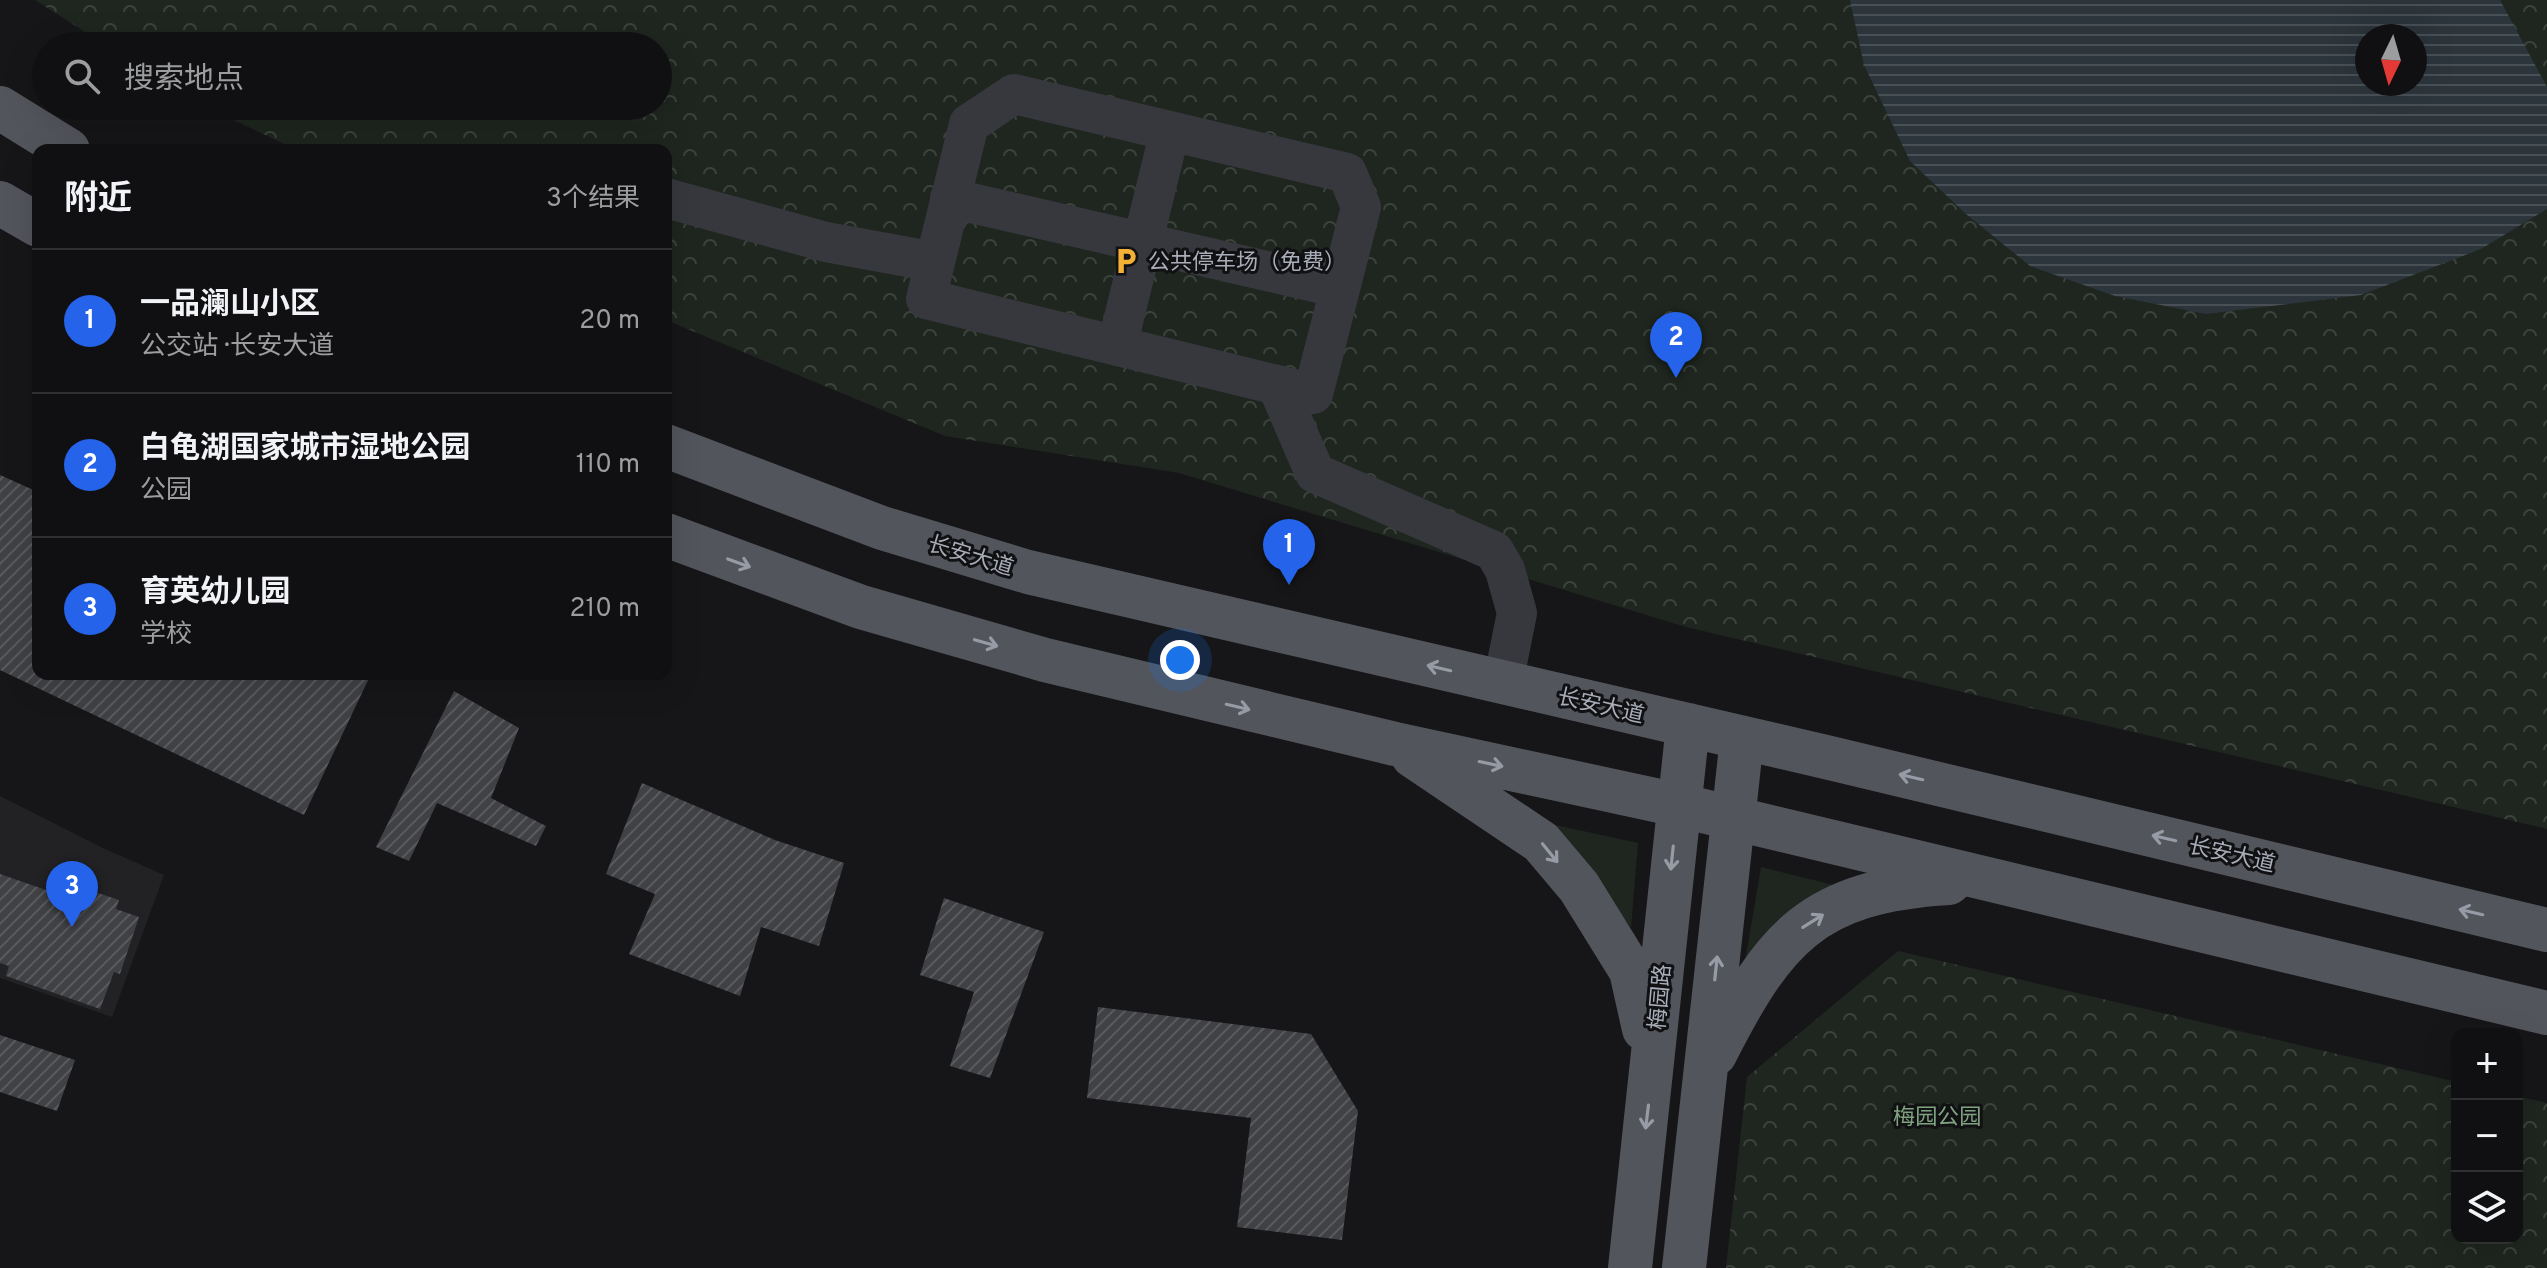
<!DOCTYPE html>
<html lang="zh">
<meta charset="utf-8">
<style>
body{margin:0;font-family:Overpass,"Noto Sans SC",sans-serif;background:#19191b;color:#f1f3f6}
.controls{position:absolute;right:24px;bottom:24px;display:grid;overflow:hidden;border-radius:16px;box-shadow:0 8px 32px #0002}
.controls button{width:72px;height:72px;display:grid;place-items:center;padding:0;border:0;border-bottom:2px solid #303032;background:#101012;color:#f1f3f6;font:40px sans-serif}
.compass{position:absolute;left:2355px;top:24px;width:72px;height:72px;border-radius:50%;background:#101012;box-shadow:0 8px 32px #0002;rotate:185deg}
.you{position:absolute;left:1180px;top:660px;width:28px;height:28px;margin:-20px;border:6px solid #fff;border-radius:50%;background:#1a73e8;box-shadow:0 0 0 12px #1a73e833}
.badge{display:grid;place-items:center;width:52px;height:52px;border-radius:50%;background:#2563eb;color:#fff;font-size:26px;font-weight:700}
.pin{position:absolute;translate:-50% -66px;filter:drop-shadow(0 2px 4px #0008)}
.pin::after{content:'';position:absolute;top:42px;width:28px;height:24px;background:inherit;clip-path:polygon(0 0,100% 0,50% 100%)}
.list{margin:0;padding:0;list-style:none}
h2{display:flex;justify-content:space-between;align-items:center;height:104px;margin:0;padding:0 32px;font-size:34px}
h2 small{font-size:26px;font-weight:400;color:#9c9d9f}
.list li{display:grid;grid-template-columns:52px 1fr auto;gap:24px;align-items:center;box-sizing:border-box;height:144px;padding:0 32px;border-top:2px solid #303032}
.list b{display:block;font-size:30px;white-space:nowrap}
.list p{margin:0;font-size:26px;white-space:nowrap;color:#9c9d9f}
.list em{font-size:26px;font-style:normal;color:#9c9d9f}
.icon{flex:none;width:44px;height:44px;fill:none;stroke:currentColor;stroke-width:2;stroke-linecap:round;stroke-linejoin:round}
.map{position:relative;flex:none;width:2547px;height:1268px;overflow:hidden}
.search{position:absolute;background:#101012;box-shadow:0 8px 32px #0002;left:32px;top:32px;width:640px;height:88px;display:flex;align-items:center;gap:20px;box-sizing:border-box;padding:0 28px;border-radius:44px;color:#9c9d9f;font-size:30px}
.panel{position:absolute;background:#101012;box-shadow:0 8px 32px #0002;left:32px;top:144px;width:640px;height:536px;border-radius:16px}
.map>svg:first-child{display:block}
.built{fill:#222225}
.green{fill:#1e261f}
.park{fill:url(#park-crowns);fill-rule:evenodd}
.water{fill:url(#water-rules);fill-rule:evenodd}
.building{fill:url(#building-hatch)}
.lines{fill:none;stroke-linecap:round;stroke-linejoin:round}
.street{stroke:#37383d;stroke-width:40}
.primary{stroke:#53555c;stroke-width:44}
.oneway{stroke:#979ba6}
.labels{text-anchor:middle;stroke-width:6;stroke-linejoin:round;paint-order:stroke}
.poi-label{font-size:22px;fill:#a8adb8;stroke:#111113;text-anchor:start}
.street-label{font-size:22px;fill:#a8adb8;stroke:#111113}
.park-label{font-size:22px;fill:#7fa381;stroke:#111113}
</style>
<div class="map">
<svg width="2547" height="1268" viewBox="0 0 2547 1268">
<defs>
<pattern id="park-crowns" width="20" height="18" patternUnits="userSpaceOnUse" patternTransform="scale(2)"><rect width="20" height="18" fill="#1e261f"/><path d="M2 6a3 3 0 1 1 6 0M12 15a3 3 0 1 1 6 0" fill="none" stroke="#3c433d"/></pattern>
<pattern id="water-rules" width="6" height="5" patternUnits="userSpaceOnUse" patternTransform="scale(2)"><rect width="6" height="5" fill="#2c353c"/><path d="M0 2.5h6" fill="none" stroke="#485056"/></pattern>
<pattern id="building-hatch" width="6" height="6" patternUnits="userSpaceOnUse" patternTransform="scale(2)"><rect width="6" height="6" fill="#404145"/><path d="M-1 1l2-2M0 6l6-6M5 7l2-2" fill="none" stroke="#595a5e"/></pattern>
</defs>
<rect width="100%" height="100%" fill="#161618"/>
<!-- built -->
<path class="built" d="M 0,796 L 105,849 L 164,875 L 112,1017 L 0,978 Z"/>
<!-- green -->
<path class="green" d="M 1551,824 L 1638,843 L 1631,928 Z
M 1761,867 L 1842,887 L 1745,961 Z"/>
<!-- park -->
<path class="park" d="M 35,0 L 2547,0 L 2547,829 L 1686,627 L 1179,473 L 945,436 L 666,320 L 666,150 L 297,150 L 204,106 L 658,106 L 658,46 L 107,46 ZM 2367,36 L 2415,36 L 2415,84 L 2367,84 Z
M 1898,951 L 2457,1082 L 2457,1238 L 2517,1238 L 2517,1096 L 2547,1103 L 2547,1268 L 1726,1268 L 1747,1077 Z"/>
<!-- water -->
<path class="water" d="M 1850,0 L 2500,0 L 2547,87 L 2547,209 L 2481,249 L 2361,295 L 2206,314 L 2115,296 L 2030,266 L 1966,214 L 1910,161 L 1864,65 ZM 2367,36 L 2415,36 L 2415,84 L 2367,84 Z"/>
<!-- building -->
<path class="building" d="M 0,475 L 38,492 L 38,674 L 371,674 L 304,815 L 0,670 Z
M 454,691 L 519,728 L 491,798 L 546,826 L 536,846 L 437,803 L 409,861 L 376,847 Z
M 642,783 L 775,840 L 844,863 L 819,946 L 761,927 L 740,996 L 629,954 L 655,894 L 606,874 Z
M 0,874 L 69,898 L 74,885 L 119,900 L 116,909 L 139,917 L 120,974 L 114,972 L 100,1009 L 6,976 L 9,966 L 0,963 Z
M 944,898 L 1044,932 L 990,1078 L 950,1066 L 974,992 L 920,975 Z
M 1098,1007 L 1311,1034 L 1358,1111 L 1342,1240 L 1237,1227 L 1251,1118 L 1087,1098 Z
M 0,1035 L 75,1060 L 57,1111 L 0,1092 Z"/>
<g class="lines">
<!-- street -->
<path class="street" d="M 666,198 L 826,242 L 935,262
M 950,198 L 1340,288
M 1117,346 L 1170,131
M 1277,385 L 1313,394 L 1361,207 L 1347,173 L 1014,94 L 969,124 L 926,299 L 1277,385 L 1315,473 L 1494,551 L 1505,570 L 1517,613 L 1503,683"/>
<!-- primary -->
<path class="primary" d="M 0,108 L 68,150
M 0,203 L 38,225
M 666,446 L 882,528 L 1028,572 L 1830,758 L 2547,930
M 666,535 L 861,607 L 1045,660 L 1395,744 L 1678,805 L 2547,1013
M 1413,756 L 1541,842 L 1579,887 L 1631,971 L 1644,1029
M 1715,1054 C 1774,938 1812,891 1949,883
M 1630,1268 L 1688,725
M 1684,1268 L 1742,738"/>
</g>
<!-- one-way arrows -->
<defs><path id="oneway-shaft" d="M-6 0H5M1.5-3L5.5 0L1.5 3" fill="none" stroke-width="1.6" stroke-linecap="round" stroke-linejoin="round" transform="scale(2)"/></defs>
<g class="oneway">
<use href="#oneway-shaft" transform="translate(739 563) rotate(20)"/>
<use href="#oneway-shaft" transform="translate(986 643) rotate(16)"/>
<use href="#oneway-shaft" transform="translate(1439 668) rotate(-167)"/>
<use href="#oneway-shaft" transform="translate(1238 707) rotate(13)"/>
<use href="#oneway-shaft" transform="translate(1491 764) rotate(12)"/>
<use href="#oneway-shaft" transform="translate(1911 777) rotate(-167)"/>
<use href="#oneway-shaft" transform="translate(2164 838) rotate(-167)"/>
<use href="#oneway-shaft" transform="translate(1550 853) rotate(51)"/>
<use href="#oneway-shaft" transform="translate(1672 858) rotate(96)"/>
<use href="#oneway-shaft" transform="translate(2471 912) rotate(-167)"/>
<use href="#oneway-shaft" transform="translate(1813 921) rotate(-32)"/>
<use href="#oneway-shaft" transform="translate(1716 968) rotate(-84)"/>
<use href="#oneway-shaft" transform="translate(1647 1117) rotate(97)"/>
</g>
<!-- icons -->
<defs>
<g id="parking-bare" transform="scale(2.16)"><path d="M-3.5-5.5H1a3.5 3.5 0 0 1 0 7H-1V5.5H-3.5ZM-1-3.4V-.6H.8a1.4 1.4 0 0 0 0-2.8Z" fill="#f2b134" stroke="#111113" stroke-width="2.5" paint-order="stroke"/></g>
</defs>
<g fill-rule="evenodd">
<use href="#parking-bare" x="1126" y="261"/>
</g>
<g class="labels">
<!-- poi labels -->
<g class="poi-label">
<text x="1148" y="269">公共停车场（免费）</text>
</g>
<!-- street labels -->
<g class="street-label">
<text transform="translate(971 555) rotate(17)" y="8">长安大道</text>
<text transform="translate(1601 705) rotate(13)" y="8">长安大道</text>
<text transform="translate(2232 854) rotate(13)" y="8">长安大道</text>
<text transform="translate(1659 997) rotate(-85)" y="8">梅园路</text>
</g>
<!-- park labels -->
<g class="park-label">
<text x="1937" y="1124">梅园公园</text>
</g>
</g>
</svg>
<div class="controls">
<button>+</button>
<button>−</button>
<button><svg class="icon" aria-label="layers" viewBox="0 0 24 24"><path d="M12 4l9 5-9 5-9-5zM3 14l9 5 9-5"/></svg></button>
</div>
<svg class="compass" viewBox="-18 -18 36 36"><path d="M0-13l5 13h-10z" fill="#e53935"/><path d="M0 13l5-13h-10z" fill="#9c9d9f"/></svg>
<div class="you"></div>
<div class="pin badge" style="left:1289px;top:585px">1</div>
<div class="pin badge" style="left:1676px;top:378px">2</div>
<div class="pin badge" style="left:72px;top:927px">3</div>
<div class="search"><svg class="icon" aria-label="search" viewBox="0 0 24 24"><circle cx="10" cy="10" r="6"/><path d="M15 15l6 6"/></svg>搜索地点</div>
<section class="panel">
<h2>附近<small>3个结果</small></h2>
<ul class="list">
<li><span class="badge">1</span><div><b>一品澜山小区</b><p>公交站 · 长安大道</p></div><em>20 m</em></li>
<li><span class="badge">2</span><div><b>白龟湖国家城市湿地公园</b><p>公园</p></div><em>110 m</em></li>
<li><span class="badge">3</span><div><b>育英幼儿园</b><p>学校</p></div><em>210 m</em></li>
</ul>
</section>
</div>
